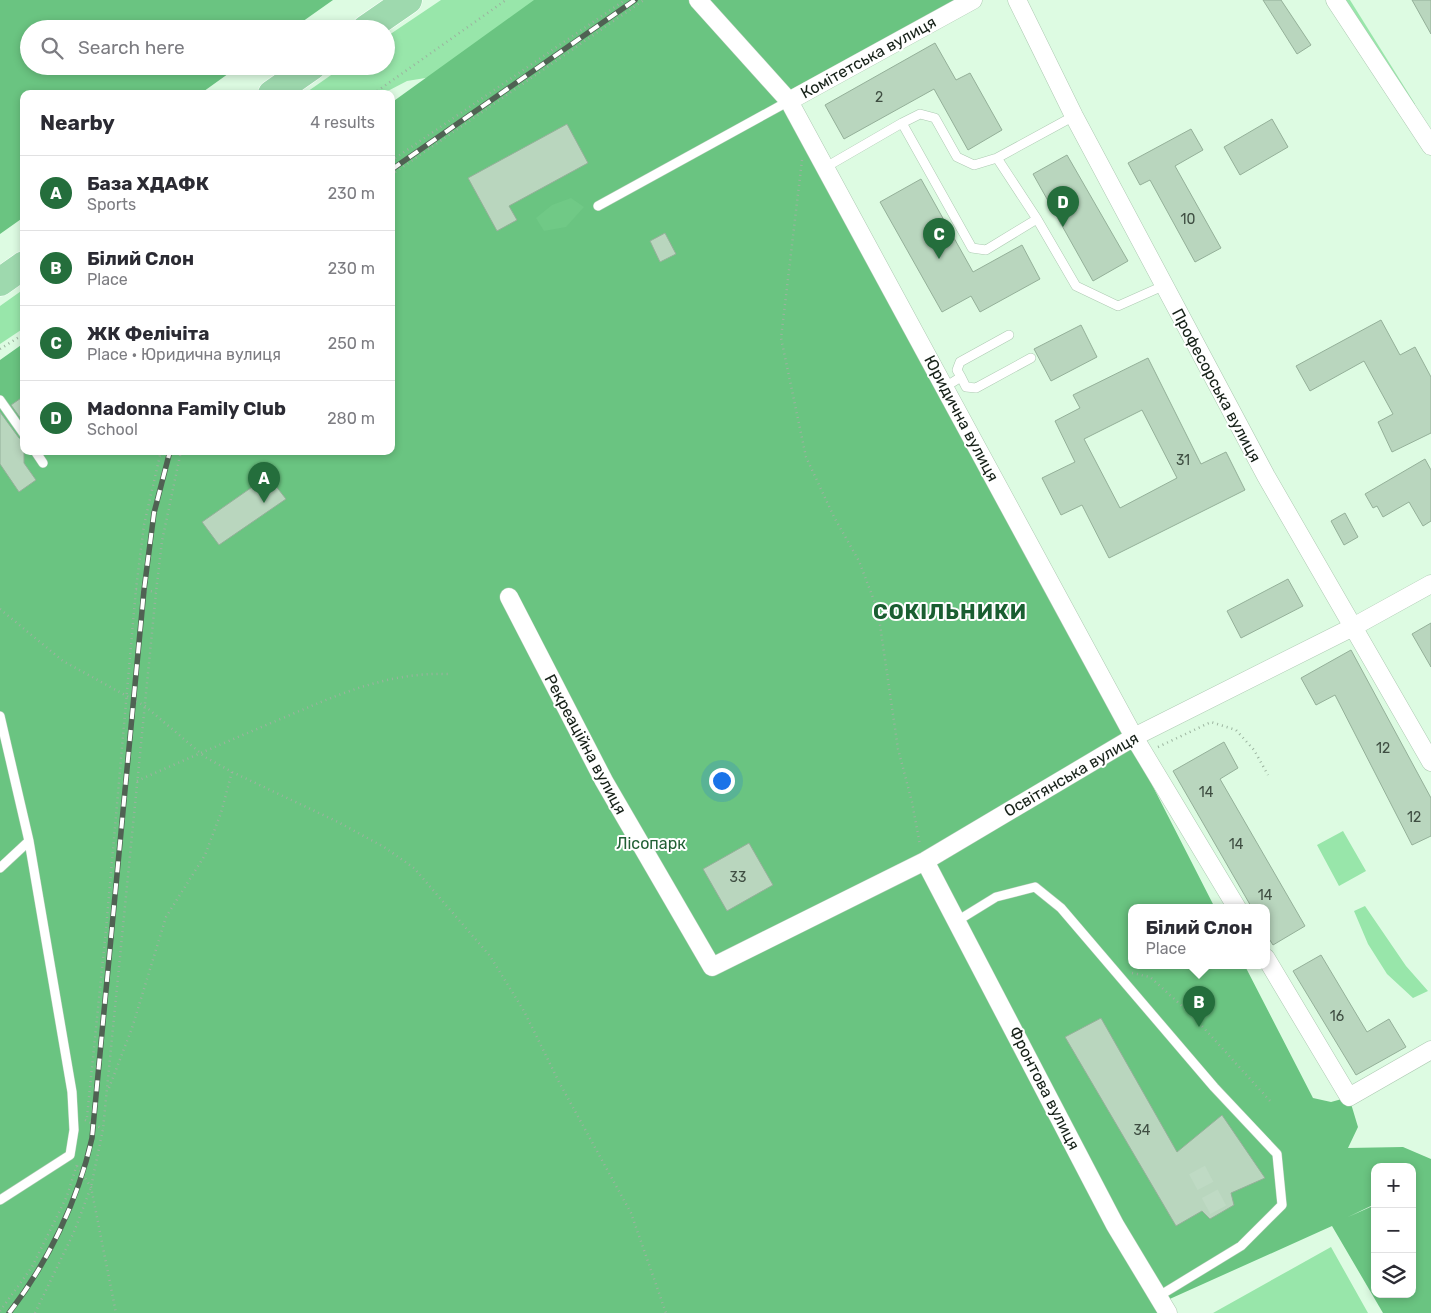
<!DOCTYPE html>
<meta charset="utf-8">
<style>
body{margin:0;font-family:Rubik,sans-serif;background:#f2f2f3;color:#2b2b33}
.controls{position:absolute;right:15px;bottom:15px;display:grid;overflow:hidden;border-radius:10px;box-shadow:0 2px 8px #0003}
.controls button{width:45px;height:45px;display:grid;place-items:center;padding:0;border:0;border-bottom:1px solid #e1e1e2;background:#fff;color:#2b2b33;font:25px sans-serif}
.you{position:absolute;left:721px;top:780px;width:18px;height:18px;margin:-12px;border:4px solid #fff;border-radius:50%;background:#1a73e8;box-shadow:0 0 0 8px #1a73e833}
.badge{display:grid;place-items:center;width:32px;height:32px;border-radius:50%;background:#246e3c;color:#fff;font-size:16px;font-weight:700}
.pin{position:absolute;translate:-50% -41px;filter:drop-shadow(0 1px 2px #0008)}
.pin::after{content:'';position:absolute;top:26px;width:18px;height:15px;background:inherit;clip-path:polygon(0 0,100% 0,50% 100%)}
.popup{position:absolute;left:1128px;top:904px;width:142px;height:65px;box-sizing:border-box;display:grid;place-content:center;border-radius:10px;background:#fff;filter:drop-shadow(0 1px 4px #0005);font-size:16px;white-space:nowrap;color:#7c7c81}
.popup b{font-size:19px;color:#2b2b33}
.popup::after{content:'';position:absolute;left:50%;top:100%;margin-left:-10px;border:10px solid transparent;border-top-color:#fff}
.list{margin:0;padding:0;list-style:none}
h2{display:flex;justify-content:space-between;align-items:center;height:65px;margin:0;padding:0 20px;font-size:21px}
h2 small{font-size:16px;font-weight:400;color:#7c7c81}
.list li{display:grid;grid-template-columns:32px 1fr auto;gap:15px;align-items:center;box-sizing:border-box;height:75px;padding:0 20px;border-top:1px solid #e1e1e2}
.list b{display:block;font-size:19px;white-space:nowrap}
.list p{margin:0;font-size:16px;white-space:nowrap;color:#7c7c81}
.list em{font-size:16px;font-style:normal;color:#7c7c81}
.icon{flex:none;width:28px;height:28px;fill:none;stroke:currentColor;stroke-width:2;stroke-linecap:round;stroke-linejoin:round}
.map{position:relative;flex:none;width:1431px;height:1313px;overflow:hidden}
.search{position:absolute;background:#fff;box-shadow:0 2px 8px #0003;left:20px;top:20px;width:375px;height:55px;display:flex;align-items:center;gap:12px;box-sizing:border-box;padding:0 18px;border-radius:28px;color:#7c7c81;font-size:19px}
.panel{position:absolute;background:#fff;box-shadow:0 2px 8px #0003;left:20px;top:90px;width:375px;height:365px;border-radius:10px}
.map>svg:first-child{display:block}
.green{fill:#98e6aa}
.forest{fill:#6ac481;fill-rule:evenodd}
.water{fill:#70c986}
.building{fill:#b9d6be;stroke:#94b099;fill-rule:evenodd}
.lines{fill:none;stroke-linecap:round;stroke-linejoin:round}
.minor-tunnel{stroke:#bfdac4;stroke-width:18;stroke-dasharray:18 9;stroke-linecap:butt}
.service-casing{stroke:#adcab2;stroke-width:10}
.minor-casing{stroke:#adcab2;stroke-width:19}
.primary-casing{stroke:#fff;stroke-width:29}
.path{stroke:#9bb39f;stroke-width:2.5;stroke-dasharray:1 4;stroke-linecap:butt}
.service{stroke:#fff;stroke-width:9}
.minor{stroke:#fff;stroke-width:18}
.primary{stroke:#9ed9ae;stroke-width:28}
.rail-casing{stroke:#506153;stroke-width:5.5}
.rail{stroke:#fff;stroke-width:4;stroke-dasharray:11;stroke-linecap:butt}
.labels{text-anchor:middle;stroke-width:4;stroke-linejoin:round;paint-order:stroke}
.number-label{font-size:14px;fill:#3f4e42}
.street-label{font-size:16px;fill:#162118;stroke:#fff}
.park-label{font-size:16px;fill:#216035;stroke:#fff}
.district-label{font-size:21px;font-weight:bold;letter-spacing:1px;fill:#1a5e31;stroke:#fff}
</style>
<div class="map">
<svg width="1431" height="1313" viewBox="0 0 1431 1313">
<rect width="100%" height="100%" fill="#ddfbe2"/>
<!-- green -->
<path class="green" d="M 441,0 L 558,0 L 456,73 L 407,81 L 382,94 L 304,94 L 344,66 L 386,66 L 386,37 Z
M 1339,0 L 1350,0 L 1415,104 L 1409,108 Z
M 24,289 L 24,328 L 0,344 L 0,306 Z
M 1343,831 L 1366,871 L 1339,886 L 1317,845 Z
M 1365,906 L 1406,966 L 1428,991 L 1413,998 L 1387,974 L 1368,944 L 1354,911 Z
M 1331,1247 L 1368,1313 L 1213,1313 Z"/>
<!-- forest -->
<path class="forest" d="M 0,0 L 333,0 L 292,29 L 29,29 L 29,66 L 239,66 L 200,94 L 24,94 L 24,217 L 0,234 Z
M 534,0 L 957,0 L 790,100 L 1144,769 L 1215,908 L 1132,908 L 1132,966 L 1245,966 L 1313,1098 L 1331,1102 L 1349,1097 L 1358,1127 L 1348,1148 L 1403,1147 L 1431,1159 L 1431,1313 L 1383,1313 L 1332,1226 L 1163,1302 L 1167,1313 L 0,1313 L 0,360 L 24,343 L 24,451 L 391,451 L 391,103 ZM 1375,1167 L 1412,1167 L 1412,1294 L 1375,1294 L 1375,1205 L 1348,1217 L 1375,1204 Z"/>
<!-- water -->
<path class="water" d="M 571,198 L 584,207 L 566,227 L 544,231 L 536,218 L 552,205 Z"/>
<!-- building -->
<path class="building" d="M 1263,0 L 1281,0 L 1311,45 L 1297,54 Z
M 1412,0 L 1431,0 L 1431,34 Z
M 935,43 L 956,80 L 970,73 L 1002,130 L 968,150 L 934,89 L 844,139 L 825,105 Z
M 1272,119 L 1288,147 L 1240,175 L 1224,147 Z
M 567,124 L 588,163 L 509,206 L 517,220 L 497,231 L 468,178 Z
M 1191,129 L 1203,150 L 1175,166 L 1221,248 L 1195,262 L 1150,180 L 1140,185 L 1128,163 Z
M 1067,155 L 1128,261 L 1093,281 L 1033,174 Z
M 921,179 L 973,272 L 1022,245 L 1040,279 L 980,312 L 971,296 L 942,312 L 880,202 Z
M 665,233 L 676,254 L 660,262 L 650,241 Z
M 1381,320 L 1400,355 L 1415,347 L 1431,377 L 1431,433 L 1392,452 L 1378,422 L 1393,414 L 1364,361 L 1310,391 L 1296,366 Z
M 1081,325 L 1097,357 L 1051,381 L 1034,349 Z
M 1148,358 L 1201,464 L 1226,452 L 1245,490 L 1109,558 L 1082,505 L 1061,515 L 1042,478 L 1075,462 L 1055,421 L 1080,408 L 1073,395 ZM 1142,410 L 1177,478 L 1120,508 L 1084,439 Z
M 24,396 L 24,423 L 11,405 Z
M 0,412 L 19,438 L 24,440 L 24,463 L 36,480 L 19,492 L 0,464 Z
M 1425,459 L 1431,470 L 1431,521 L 1423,526 L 1409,502 L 1383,517 L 1377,506 L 1373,508 L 1365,494 Z
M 268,476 L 286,499 L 219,545 L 202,522 Z
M 1345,513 L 1358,537 L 1344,545 L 1331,521 Z
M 1288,579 L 1303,606 L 1241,638 L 1227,611 Z
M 1431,623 L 1431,667 L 1412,634 Z
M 1351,650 L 1431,798 L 1431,836 L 1412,845 L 1335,695 L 1316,705 L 1301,678 Z
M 1224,742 L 1238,768 L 1220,779 L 1305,926 L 1273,945 L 1266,934 L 1266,908 L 1252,908 L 1173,771 Z
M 749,843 L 773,885 L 727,911 L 703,869 Z
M 1321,955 L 1367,1032 L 1389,1019 L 1406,1047 L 1356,1075 L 1293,971 Z
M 1101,1018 L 1177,1152 L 1222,1115 L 1265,1178 L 1231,1193 L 1234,1205 L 1210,1219 L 1202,1211 L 1176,1226 L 1065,1037 Z"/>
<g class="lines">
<!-- minor-tunnel -->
<path class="minor-tunnel" d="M 1197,1170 L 1220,1213"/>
<!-- service casing -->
<g class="service-casing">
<path id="service" d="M 1074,116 L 997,158 L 1037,219 L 1076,286 L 1118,306 L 1163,286
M 997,158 L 974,165 L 957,157 L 935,118 L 920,114 L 902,123 L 972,248 L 986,250 L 1037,219
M 826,167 L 902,123
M 598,206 L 789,101
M 961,377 L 957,370 L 960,362 L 1009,335
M 945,387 L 961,377 L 966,387 L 976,388 L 1031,358
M 0,400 L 24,434
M 35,451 L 43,463
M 0,716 L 29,841 L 72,1092 L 74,1130 L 70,1155 L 0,1200
M 0,868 L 29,841
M 957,921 L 996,897 L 1035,887 L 1061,908 L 1214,1087 L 1277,1154 L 1282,1205 L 1241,1246 L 1159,1296"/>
</g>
<!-- minor casing -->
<g class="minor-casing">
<path id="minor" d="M 698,0 L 789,101 L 1134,737 L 1237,908
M 1017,0 L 1074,116 L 1266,476 L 1431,762
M 1335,0 L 1431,146
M 789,101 L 973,0
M 509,597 L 604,781 L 712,967 L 925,861 L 1134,737 L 1353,627 L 1431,584
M 925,861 L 1115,1225 L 1168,1313
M 1266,958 L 1349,1097 L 1431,1050"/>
</g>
<!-- primary casing -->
<g class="primary-casing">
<path id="primary" d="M 366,29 L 408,0
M 272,94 L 312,66
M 0,282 L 24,265"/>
</g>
<!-- path -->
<path class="path" d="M 373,94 L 506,0
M 802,160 L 781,338 L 806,457 L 834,517 L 859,561 L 878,611 L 898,749 L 912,802 L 920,845
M 391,161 L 625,0
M 391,175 L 644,0
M 0,349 L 24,334
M 136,589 L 156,592
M 0,609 L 63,661 L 145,706 L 205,757 L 232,772 L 338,822 L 384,847 L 414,868 L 490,956 L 524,1011 L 559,1082 L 631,1213 L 666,1313
M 1158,747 L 1211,722 L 1236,730 L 1254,750 L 1268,775
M 137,781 C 184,760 231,740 278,720 C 336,696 384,672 449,674
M 1132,973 L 1150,977 L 1192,1015 L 1271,1102
M 109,1088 L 132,1028 L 166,917 L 205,855 L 221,813 L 232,772
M 87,1117 L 106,929 L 136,589 L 144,525 L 161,451
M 85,1120 L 103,1129
M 77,1166 L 91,1187 L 116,1313
M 0,1311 L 32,1267 L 67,1196 L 77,1164
M 35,1313 L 74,1232 L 91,1187 L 103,1129 L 156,592 L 162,541 L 181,451"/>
<!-- service -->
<use href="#service" class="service"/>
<!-- minor -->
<use href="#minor" class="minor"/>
<!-- primary -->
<use href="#primary" class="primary"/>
<!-- rail casing -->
<g class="rail-casing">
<path id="rail" d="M 391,170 L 635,0
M 9,1313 C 48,1262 78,1201 92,1138 L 144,590 L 154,513 L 170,451"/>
</g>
<!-- rail -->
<use href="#rail" class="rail"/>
</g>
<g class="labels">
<!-- number labels -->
<g class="number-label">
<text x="879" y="102">2</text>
<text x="1188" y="224">10</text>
<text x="1183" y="465">31</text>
<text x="1383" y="753">12</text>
<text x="1206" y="797">14</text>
<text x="1414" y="822">12</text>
<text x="1236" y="849">14</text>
<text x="738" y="882">33</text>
<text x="1265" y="900">14</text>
<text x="1337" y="1021">16</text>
<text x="1142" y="1135">34</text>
</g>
<!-- street labels -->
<g class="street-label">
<text transform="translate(868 57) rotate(-29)" y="6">Комітетська вулиця</text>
<text transform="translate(1217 385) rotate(62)" y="6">Професорська вулиця</text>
<text transform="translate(962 418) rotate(62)" y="6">Юридична вулиця</text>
<text transform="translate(586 744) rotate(62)" y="6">Рекреаційна вулиця</text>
<text transform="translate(1071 774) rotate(-30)" y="6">Освітянська вулиця</text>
<text transform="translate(1045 1088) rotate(63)" y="6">Фронтова вулиця</text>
</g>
<!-- park labels -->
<g class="park-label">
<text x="651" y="849">Лісопарк</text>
</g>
<!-- district labels -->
<g class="district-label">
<text x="950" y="619">СОКІЛЬНИКИ</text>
</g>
</g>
</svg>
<div class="controls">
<button>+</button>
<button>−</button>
<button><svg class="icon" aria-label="layers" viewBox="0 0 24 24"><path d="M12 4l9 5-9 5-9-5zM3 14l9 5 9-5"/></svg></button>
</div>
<div class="you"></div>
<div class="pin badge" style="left:264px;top:503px">A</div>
<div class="pin badge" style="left:1199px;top:1027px">B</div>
<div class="popup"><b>Білий Слон</b>Place</div>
<div class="pin badge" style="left:939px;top:259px">C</div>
<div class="pin badge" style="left:1063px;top:227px">D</div>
<div class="search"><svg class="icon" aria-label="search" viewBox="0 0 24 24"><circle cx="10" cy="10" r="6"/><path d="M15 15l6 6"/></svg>Search here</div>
<section class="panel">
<h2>Nearby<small>4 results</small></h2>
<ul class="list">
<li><span class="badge">A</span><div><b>База ХДАФК</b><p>Sports</p></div><em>230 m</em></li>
<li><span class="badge">B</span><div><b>Білий Слон</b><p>Place</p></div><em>230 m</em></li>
<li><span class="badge">C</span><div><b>ЖК Фелічіта</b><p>Place · Юридична вулиця</p></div><em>250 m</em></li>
<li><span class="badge">D</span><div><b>Madonna Family Club</b><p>School</p></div><em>280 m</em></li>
</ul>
</section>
</div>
